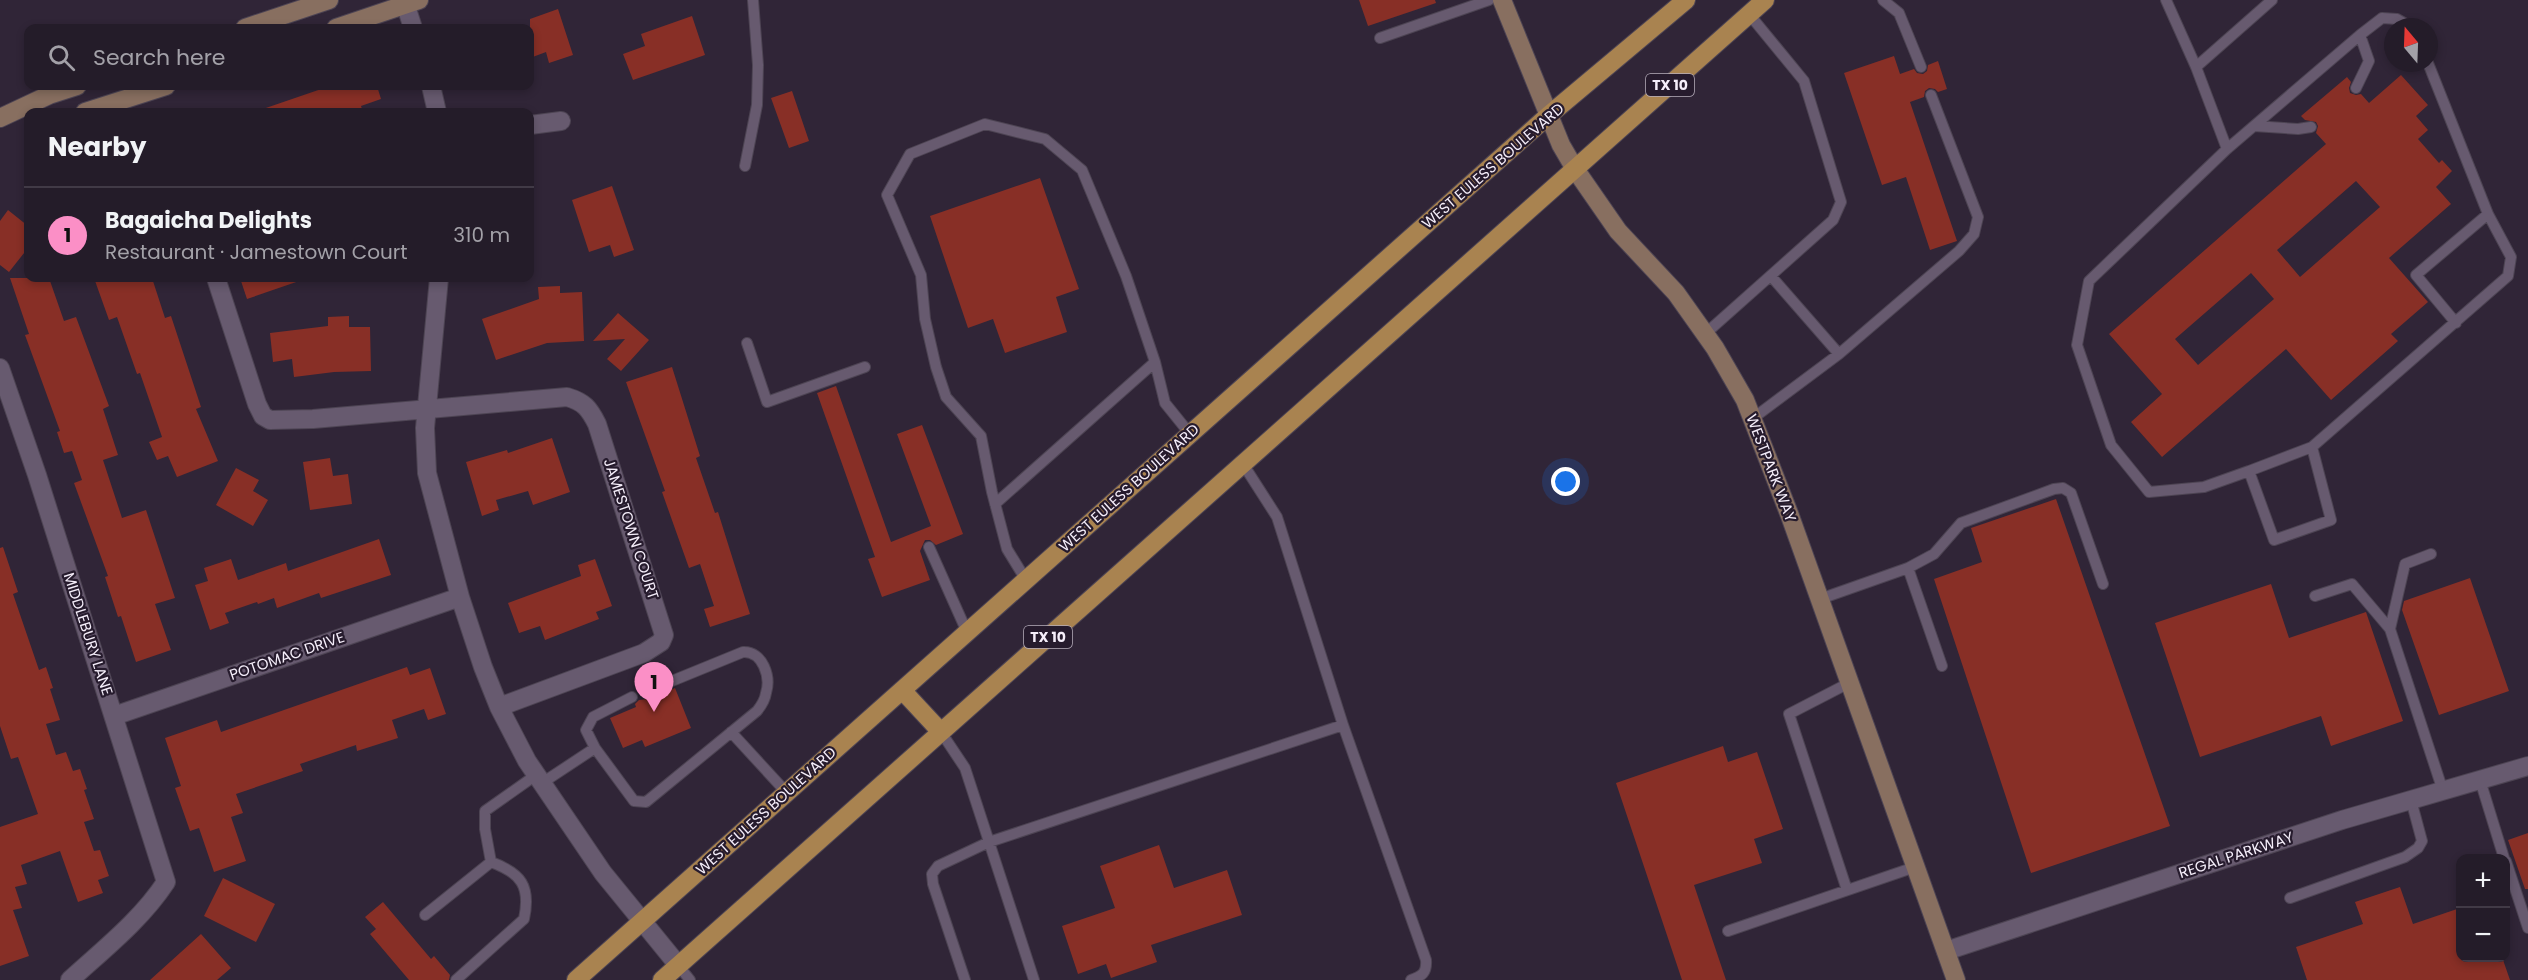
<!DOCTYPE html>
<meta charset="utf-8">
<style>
body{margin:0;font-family:Poppins,sans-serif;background:#2c2531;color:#f1f3f6}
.controls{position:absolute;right:18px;bottom:18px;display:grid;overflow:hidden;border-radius:12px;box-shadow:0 3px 9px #0003}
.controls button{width:54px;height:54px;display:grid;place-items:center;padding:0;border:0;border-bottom:2px solid #413a46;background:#241c29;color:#f1f3f6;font:30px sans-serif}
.compass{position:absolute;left:2384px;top:18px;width:54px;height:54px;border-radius:50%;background:#241c29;box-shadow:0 3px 9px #0003;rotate:341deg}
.you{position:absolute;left:1566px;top:482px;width:21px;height:21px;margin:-15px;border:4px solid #fff;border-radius:50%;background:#1a73e8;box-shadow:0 0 0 9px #1a73e833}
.badge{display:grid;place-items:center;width:39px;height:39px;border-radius:50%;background:#fb8fc6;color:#111;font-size:20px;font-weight:700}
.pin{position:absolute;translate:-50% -50px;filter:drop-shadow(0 2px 3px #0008)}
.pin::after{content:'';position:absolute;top:32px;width:21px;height:18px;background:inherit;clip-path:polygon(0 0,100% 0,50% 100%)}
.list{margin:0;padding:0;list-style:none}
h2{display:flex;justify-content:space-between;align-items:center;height:78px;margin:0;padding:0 24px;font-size:26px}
h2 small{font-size:20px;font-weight:400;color:#a3a1a8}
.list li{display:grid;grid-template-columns:39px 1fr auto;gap:18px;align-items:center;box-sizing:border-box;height:96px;padding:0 24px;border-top:2px solid #413a46}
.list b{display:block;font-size:22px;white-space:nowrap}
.list p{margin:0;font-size:20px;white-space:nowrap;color:#a3a1a8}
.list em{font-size:20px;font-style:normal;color:#a3a1a8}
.icon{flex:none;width:33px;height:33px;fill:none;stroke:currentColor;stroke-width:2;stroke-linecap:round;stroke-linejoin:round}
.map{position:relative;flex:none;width:2528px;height:980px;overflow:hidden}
.search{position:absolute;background:#241c29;box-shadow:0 3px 9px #0003;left:24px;top:24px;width:510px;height:66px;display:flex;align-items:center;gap:15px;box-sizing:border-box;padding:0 21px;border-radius:12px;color:#a3a1a8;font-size:22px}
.panel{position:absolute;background:#241c29;box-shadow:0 3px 9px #0003;left:24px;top:108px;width:510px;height:174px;border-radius:12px}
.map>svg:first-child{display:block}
.building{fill:#882f26;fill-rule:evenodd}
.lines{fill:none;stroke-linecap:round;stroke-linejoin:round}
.lane-casing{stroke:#4d4453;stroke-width:12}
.street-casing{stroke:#4d4453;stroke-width:20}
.secondary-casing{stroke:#4d4453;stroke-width:20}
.primary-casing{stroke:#4d4453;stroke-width:20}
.lane{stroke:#675a6f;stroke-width:10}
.street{stroke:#675a6f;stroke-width:18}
.secondary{stroke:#886f60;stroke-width:18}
.primary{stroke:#a98350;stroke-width:18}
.labels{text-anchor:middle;stroke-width:4.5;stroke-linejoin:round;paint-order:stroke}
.shield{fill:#261b2d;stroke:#b7afbc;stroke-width:1.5}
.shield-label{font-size:14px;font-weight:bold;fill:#f5eefa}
.street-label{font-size:15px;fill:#f5eefa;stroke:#261b2d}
</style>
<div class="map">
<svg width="2528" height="980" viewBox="0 0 2528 980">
<rect width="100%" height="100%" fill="#302537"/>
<!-- building -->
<path class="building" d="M 1359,0 L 1435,0 L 1436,3 L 1368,26 Z
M 558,9 L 573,55 L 549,63 L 546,52 L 530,58 L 530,19 Z
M 692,16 L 705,55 L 633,80 L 623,54 L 645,46 L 641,34 Z
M 1894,56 L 1900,74 L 1914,69 L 1917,73 L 1923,74 L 1927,71 L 1928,65 L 1938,61 L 1947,89 L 1938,92 L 1935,89 L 1929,88 L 1925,91 L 1924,97 L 1910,102 L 1957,241 L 1930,250 L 1906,177 L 1882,185 L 1844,73 Z
M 2401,75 L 2428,105 L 2416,116 L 2428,130 L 2418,139 L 2439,163 L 2442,160 L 2452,171 L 2436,187 L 2451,204 L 2389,258 L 2428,302 L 2391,334 L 2398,341 L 2331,400 L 2286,349 L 2162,457 L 2131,422 L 2162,394 L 2109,334 L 2326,144 L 2316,133 L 2318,126 L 2316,122 L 2305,120 L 2301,116 L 2347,77 L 2351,82 L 2349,88 L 2350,93 L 2356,95 L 2361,94 L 2369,103 ZM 2356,181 L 2380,207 L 2300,277 L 2277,250 ZM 2251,273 L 2274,299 L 2198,365 L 2175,339 Z
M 330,86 L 377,86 L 381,99 L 361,106 L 363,112 L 260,112 L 260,110 Z
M 792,91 L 809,141 L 789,148 L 771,98 Z
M 1040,178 L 1079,289 L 1056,297 L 1067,332 L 1005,353 L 993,319 L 968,328 L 930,216 Z
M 612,186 L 634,250 L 614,257 L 610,245 L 589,252 L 572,200 Z
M 8,210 L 28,226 L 28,248 L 9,272 L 0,265 L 0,221 Z
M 10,278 L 49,278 L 64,321 L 76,317 L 109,406 L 103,409 L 118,455 L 103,460 L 122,518 L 146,510 L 175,598 L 155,604 L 171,650 L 136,662 L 121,616 L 118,617 L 105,577 L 108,576 L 74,483 L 82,480 L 72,451 L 64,453 L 57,432 L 60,431 L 25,335 L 29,334 Z
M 94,278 L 152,278 L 165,318 L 171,316 L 201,407 L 196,409 L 218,461 L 177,477 L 168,456 L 157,460 L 149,442 L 162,437 L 140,373 L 137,374 L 117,317 L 109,320 Z
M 240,278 L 302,278 L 302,280 L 247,299 Z
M 560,286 L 560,293 L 582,292 L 584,341 L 547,343 L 496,360 L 482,319 L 539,299 L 538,287 Z
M 618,313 L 649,340 L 621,371 L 607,359 L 625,339 L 593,341 Z
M 349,316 L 349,327 L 370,327 L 371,371 L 334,372 L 294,377 L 292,359 L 273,362 L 270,333 L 328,326 L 328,317 Z
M 672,367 L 700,456 L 696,458 L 715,513 L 718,512 L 750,614 L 710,627 L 704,609 L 714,606 L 700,564 L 689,568 L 662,492 L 665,491 L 626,382 Z
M 836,386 L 891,542 L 931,526 L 897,434 L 922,425 L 963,534 L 936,545 L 930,540 L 925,540 L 920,551 L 930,580 L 882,597 L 868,559 L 875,557 L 817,393 Z
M 552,438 L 570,492 L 533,505 L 528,491 L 496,500 L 499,510 L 482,516 L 466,462 L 507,450 L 508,453 Z
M 330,458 L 333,476 L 348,474 L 352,504 L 310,510 L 303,462 Z
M 236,468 L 259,480 L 253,491 L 268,500 L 253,526 L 216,505 Z
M 2056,499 L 2170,826 L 2031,873 L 1934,579 L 1982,562 L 1971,528 Z
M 379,539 L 391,575 L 321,598 L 319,593 L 277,608 L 274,598 L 258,604 L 257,602 L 225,613 L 229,623 L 210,630 L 195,585 L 208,581 L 204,568 L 231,559 L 238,580 L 286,563 L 288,571 Z
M 3,547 L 18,592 L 13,594 L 39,670 L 46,667 L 53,688 L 50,689 L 60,720 L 46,724 L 56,755 L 66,752 L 73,771 L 80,769 L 87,789 L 84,790 L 94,819 L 84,822 L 94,851 L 100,850 L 109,876 L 98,880 L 103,893 L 78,902 L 60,851 L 21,865 L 27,884 L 15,887 L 22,908 L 13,910 L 29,956 L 0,966 L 0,827 L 38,814 L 18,757 L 11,759 L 0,726 L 0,548 Z
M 595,559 L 612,606 L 596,612 L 599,619 L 545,640 L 540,626 L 519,633 L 508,603 L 581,576 L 578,565 Z
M 2470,578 L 2509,691 L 2439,715 L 2402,610 L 2404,601 Z
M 2271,584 L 2289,638 L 2366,612 L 2403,721 L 2331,746 L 2321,716 L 2200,757 L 2155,623 Z
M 407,667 L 410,675 L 430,668 L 446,714 L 428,720 L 424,709 L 392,720 L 398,738 L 357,751 L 356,745 L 300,764 L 303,771 L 236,794 L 243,813 L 231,817 L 246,861 L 214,872 L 199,828 L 190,831 L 175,788 L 181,786 L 165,738 L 217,720 L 221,732 Z
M 675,688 L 691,728 L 645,747 L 642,740 L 623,748 L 610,718 L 636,707 L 635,704 L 639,700 L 648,699 Z
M 1723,746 L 1728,762 L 1757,752 L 1783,829 L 1754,839 L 1762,863 L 1694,885 L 1726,980 L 1682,980 L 1616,783 Z
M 2528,833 L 2528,889 L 2525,889 L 2508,840 Z
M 1159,845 L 1174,888 L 1227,870 L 1242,915 L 1151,945 L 1157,962 L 1111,978 L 1106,964 L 1078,974 L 1062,926 L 1115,908 L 1100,866 Z
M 223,878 L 275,904 L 256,942 L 204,916 Z
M 2400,887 L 2413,924 L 2460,908 L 2460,957 L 2502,957 L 2510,980 L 2307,980 L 2296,947 L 2363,924 L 2355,902 Z
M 383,902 L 431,959 L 434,956 L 450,975 L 449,980 L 409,980 L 370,934 L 376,929 L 365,917 Z
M 201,934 L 231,968 L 217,980 L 150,980 Z"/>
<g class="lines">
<!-- lane casing -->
<g class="lane-casing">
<path id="lane" d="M 1883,0 L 1899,13 L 1921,67
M 2166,0 L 2196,67 L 2227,149
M 2411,27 L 2397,19 L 2382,18 L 2360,35 L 2227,149 L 2089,281 L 2077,345 L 2111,445 L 2149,492 L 2204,487 L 2249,471 L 2274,540 L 2331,520 L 2312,447 L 2508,276 L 2511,257 L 2488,214 L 2428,63
M 1380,38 L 1489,0
M 2196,67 L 2272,0
M 2356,88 L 2369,61 L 2360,35
M 2254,126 L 2298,129 L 2311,127
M 745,166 L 757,105 L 758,65 L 753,0
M 1771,276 L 1839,354
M 2456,323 L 2416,275 L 2488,214
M 1705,334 L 1833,220 L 1841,202 L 1804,81 L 1749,14
M 747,343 L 767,402 L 865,367
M 1752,419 L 1839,354 L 1959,251 L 1974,234 L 1978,217 L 1931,95
M 2249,471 L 2312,447
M 995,504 L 1155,362
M 929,547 L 967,632
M 2431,554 L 2405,564 L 2390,629 L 2443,791
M 1908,568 L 1942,666
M 1026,580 L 1007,549 L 992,492 L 981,436 L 946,397 L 936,367 L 925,319 L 921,275 L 887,195 L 910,154 L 985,124 L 1045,139 L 1082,170 L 1126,276 L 1155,362 L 1165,403 L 1190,434
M 2315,596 L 2352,584 L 2390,629
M 1820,599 L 1908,568 L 1934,554 L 1961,523 L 2054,489 L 2063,488 L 2071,493 L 2103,584
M 1343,725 L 1426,960 C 1427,973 1422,976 1411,980
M 731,732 L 787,793
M 941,732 L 965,768 L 1034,980
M 595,748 L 634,801 L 646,802 L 757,711 C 761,706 765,700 766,693 C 771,677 763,651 743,652 L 645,692
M 2480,780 L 2504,858
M 542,783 L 595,748 L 586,730 L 593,717 L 632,697
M 2506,861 L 2528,928
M 1847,890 L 1789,714 L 1849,683
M 2290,898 L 2405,857 L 2418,848 L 2422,841 L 2411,800
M 425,915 L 491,862 L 485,829 L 485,811 L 536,775
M 1728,931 L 1915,867
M 678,965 L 690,980
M 456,980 L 524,919 C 531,886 521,873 491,862
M 965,980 L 933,884 L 932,874 L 938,866 L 989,842 L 1343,725 L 1277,517 L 1243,464"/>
</g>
<!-- street casing -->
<g class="street-casing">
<path id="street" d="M 404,0 L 413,28
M 431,86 L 437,112
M 530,125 L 561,121
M 216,278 L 257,404 L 263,416 L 270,420 L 313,419 L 567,397 C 584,402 589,408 597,424 L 664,635 L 661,642 L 644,653 L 499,707
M 439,278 L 425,428 L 427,473 L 460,597 L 483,667 L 499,707 L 527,761 L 603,873 L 678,965
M 0,368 L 37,475 L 166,882 C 141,920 104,949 70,980
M 114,716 L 460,597
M 1946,951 L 2342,820 L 2528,766"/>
</g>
<!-- secondary casing -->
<g class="secondary-casing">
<path id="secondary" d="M 1502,0 L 1561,145 L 1575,169 L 1618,231 L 1676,293 L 1715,348 L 1745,400 L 1790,516 L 1956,980
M 245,28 L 329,0
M 336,28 L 419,0
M 85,112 L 166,86
M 0,118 L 49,95 L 77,86"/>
</g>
<!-- primary casing -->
<g class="primary-casing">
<path id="primary" d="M 902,690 L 941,732
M 576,980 L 1549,115 L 1686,0
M 662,980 L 1765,0"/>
</g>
<!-- lane -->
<use href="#lane" class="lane"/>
<!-- street -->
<use href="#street" class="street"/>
<!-- secondary -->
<use href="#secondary" class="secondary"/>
<!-- primary -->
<use href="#primary" class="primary"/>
</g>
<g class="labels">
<!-- shield labels -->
<g class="shield">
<rect x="1646" y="74" width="48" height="22" rx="4.5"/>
<rect x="1024" y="626" width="48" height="22" rx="4.5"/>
</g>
<g class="shield-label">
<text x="1670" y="90">TX 10</text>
<text x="1048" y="642">TX 10</text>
</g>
<!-- street labels -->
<g class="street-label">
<text transform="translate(1493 166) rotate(-41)" y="5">WEST EULESS BOULEVARD</text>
<text transform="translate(1771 468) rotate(69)" y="5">WESTPARK WAY</text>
<text transform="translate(1129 488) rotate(-42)" y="5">WEST EULESS BOULEVARD</text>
<text transform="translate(631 529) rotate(72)" y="5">JAMESTOWN COURT</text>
<text transform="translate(88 634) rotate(72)" y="5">MIDDLEBURY LANE</text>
<text transform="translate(287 656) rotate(-19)" y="5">POTOMAC DRIVE</text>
<text transform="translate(766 811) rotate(-42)" y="5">WEST EULESS BOULEVARD</text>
<text transform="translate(2236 855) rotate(-18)" y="5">REGAL PARKWAY</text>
</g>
</g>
</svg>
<div class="controls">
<button>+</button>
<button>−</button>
</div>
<svg class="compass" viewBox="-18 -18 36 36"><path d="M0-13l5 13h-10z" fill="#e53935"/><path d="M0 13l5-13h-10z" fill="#a3a1a8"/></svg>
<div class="you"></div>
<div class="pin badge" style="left:654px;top:712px">1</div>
<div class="search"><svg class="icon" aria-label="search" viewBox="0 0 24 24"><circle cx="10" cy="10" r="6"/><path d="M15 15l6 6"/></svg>Search here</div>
<section class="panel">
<h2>Nearby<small></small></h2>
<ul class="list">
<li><span class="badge">1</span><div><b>Bagaicha Delights</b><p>Restaurant · Jamestown Court</p></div><em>310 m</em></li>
</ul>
</section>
</div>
